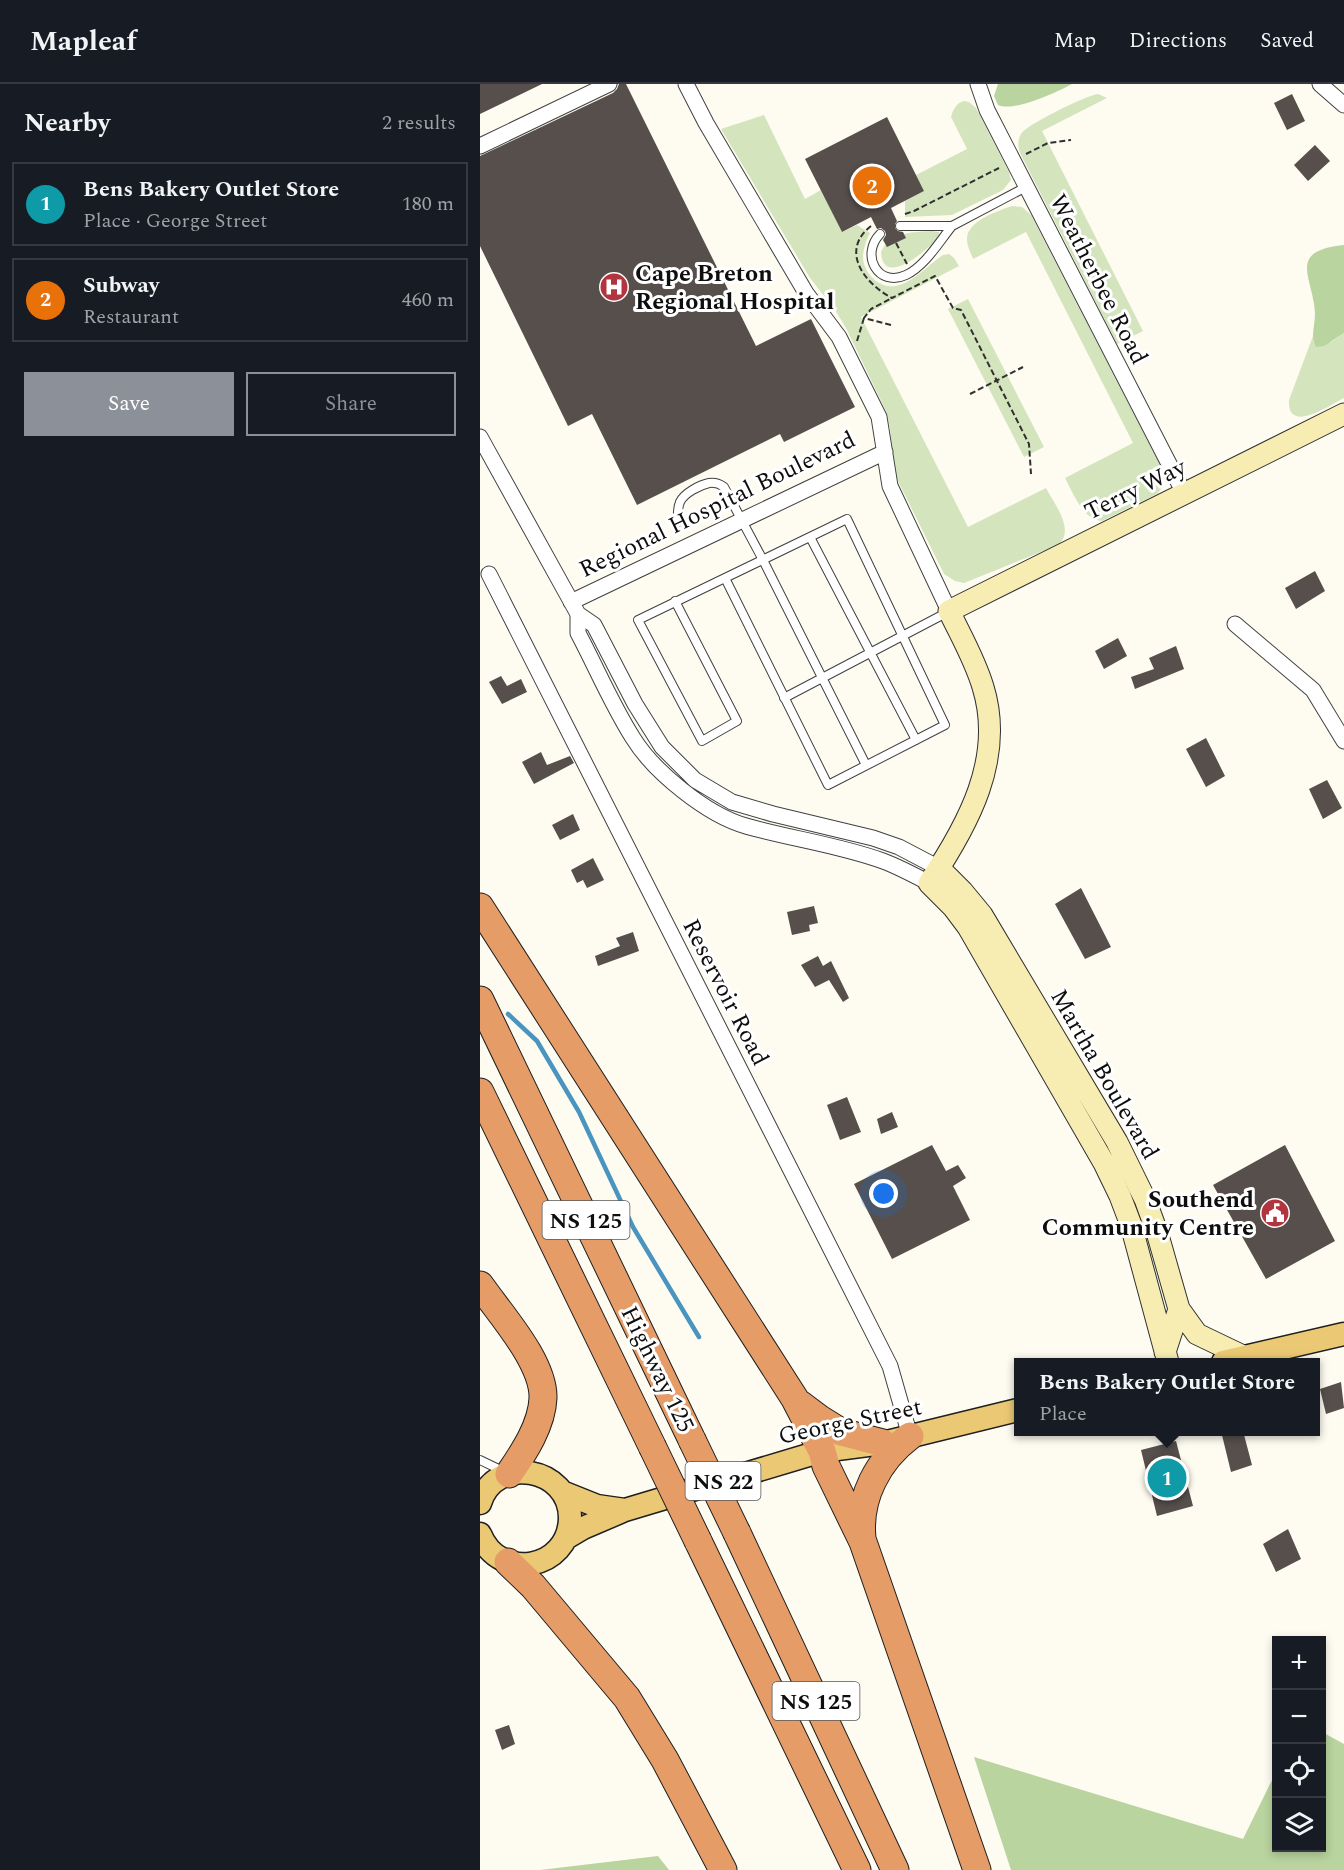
<!DOCTYPE html>
<meta charset="utf-8">
<style>
body{margin:0;font-family:Spectral,serif;background:#242831;color:#f1f3f6}
.controls{position:absolute;right:18px;bottom:18px;display:grid;overflow:hidden;border-radius:0px;box-shadow:0 3px 9px #0003}
.controls button{width:54px;height:54px;display:grid;place-items:center;padding:0;border:0;border-bottom:2px solid #363941;background:#171b24;color:#f1f3f6;font:30px sans-serif}
.you{position:absolute;left:404px;top:1110px;width:21px;height:21px;margin:-15px;border:4px solid #fff;border-radius:50%;background:#1a73e8;box-shadow:0 0 0 9px #1a73e833}
.badge{display:grid;place-items:center;width:39px;height:39px;border-radius:50%;background:#8c9099;color:#fff;font-size:20px;font-weight:700}
.pin{position:absolute;translate:-50% -50%;border:3px solid #fff;box-shadow:0 2px 6px #0006}
.popup{position:absolute;left:534px;top:1274px;width:306px;height:78px;box-sizing:border-box;display:grid;place-content:center;border-radius:0px;background:#171b24;filter:drop-shadow(0 2px 4px #0005);font-size:20px;white-space:nowrap;color:#9ea1a6}
.popup b{font-size:22px;color:#f1f3f6}
.popup::after{content:'';position:absolute;left:50%;top:100%;margin-left:-12px;border:12px solid transparent;border-top-color:#171b24}
.list{margin:0;padding:0;list-style:none}
h2{display:flex;justify-content:space-between;align-items:center;height:78px;margin:0;padding:0 24px;font-size:26px}
h2 small{font-size:20px;font-weight:400;color:#9ea1a6}
.list li{display:grid;grid-template-columns:39px 1fr auto;gap:18px;align-items:center;box-sizing:border-box;height:84px;margin:0 12px 12px;padding:0 12px;border:2px solid #363941;border-radius:0px}
.list b{display:block;font-size:22px;white-space:nowrap}
.list p{margin:0;font-size:20px;white-space:nowrap;color:#9ea1a6}
.list em{font-size:20px;font-style:normal;color:#9ea1a6}
.actions{display:flex;gap:12px;padding:18px 24px}
.actions a{flex:1;padding:14px 0;border:2px solid #8c9099;border-radius:0px;text-align:center;font-size:21px;color:#8c9099}
.actions .main{background:#8c9099;color:#fff}
.icon{flex:none;width:33px;height:33px;fill:none;stroke:currentColor;stroke-width:2;stroke-linecap:round;stroke-linejoin:round}
.map{position:relative;flex:none;width:864px;height:1786px;overflow:hidden}
header{display:flex;align-items:center;gap:36px;box-sizing:border-box;height:84px;padding:0 30px;background:#171b24;border-bottom:2px solid #363941}
header strong{font-size:28px}
nav{display:flex;gap:33px;margin-inline-start:auto;font-size:21px}
main{display:flex}
aside{flex:1;background:#171b24}
.map>svg:first-child{display:block}
.green{fill:#d4e5be}
.forest{fill:#b9d49e}
.lines{fill:none;stroke-linecap:round;stroke-linejoin:round}
.stream{stroke:#4995c0;stroke-width:4.5}
.building{fill:#564f4c}
.lane-casing{stroke:#414141;stroke-width:10}
.street-casing{stroke:#414141;stroke-width:17}
.secondary-casing{stroke:#303030;stroke-width:23}
.primary-casing{stroke:#1f1f1f;stroke-width:25}
.highway-casing{stroke:#1f1f1f;stroke-width:29}
.path{stroke:#303030;stroke-width:2;stroke-dasharray:6 3;stroke-linecap:butt}
.lane{stroke:#fff;stroke-width:8}
.street{stroke:#fff;stroke-width:15}
.secondary{stroke:#f7edb3;stroke-width:21}
.primary{stroke:#ebc974;stroke-width:22}
.highway{stroke:#e69c67;stroke-width:27}
.highway-bridge-casing{stroke:#1f1f1f;stroke-width:29;stroke-linecap:butt}
.highway-bridge{stroke:#e69c67;stroke-width:27}
.labels{text-anchor:middle;stroke-width:6;stroke-linejoin:round;paint-order:stroke}
.shield{fill:#fff;stroke:#565656;stroke-width:1.5}
.shield-label{font-size:22px;font-weight:bold;fill:#0e0e0e}
.poi-label{font-size:24px;font-weight:bold;fill:#0e0e0e;stroke:#fff;text-anchor:start}
.street-label{font-size:24px;fill:#0e0e0e;stroke:#fff}
</style>
<header>
<strong>Mapleaf</strong>
<nav><a>Map</a><a>Directions</a><a>Saved</a></nav>
</header>
<main>
<aside>
<h2>Nearby<small>2 results</small></h2>
<ul class="list">
<li><span class="badge" style="background:#0f9aa8">1</span><div><b>Bens Bakery Outlet Store</b><p>Place · George Street</p></div><em>180 m</em></li>
<li><span class="badge" style="background:#e8710a">2</span><div><b>Subway</b><p>Restaurant</p></div><em>460 m</em></li>
</ul>
<div class="actions"><a class="main">Save</a><a>Share</a></div>
</aside>
<div class="map">
<svg width="864" height="1786" viewBox="0 0 864 1786">
<rect width="100%" height="100%" fill="#fefbf1"/>
<!-- green -->
<path class="green" d="M 618,10 L 627,14 L 562,47 L 663,247 L 637,260 L 540,69 C 538,63 537,57 541,50 C 546,41 607,11 618,10 Z
M 484,17 L 489,18 L 496,24 L 529,88 L 531,96 L 523,106 L 472,131 L 425,133 L 425,117 L 444,107 L 436,91 L 487,65 L 471,33 C 473,26 476,19 484,17 Z
M 284,31 L 325,115 L 341,106 L 362,148 L 377,141 L 390,149 C 386,156 384,163 383,171 C 382,188 399,205 416,202 C 434,198 448,181 463,171 L 469,170 L 474,174 L 479,182 L 381,233 L 488,443 L 566,404 C 574,420 596,446 578,461 L 484,499 L 475,497 L 464,490 L 418,397 L 414,386 L 410,344 L 406,327 L 366,244 L 355,226 L 330,194 L 241,45 Z
M 532,122 L 542,123 L 551,131 L 685,390 L 683,403 L 677,410 L 622,437 C 603,436 593,409 585,394 L 653,359 L 546,148 L 493,175 C 491,169 487,162 487,156 C 486,137 518,127 532,122 Z
M 452,147 L 459,148 L 459,153 C 449,164 403,206 401,168 C 409,148 434,148 452,147 Z
M 488,215 L 564,363 L 544,373 L 468,225 Z
M 864,249 L 864,314 C 850,321 807,351 809,316 L 833,252 L 834,259 L 851,258 Z"/>
<!-- forest -->
<path class="forest" d="M 518,0 L 592,0 C 575,9 535,28 518,21 L 514,12 Z
M 864,161 L 864,249 L 844,262 L 836,263 C 830,253 835,242 835,230 C 834,194 805,167 864,161 Z
M 842,1648 L 864,1660 L 864,1786 L 531,1786 L 494,1673 L 763,1755 L 796,1688 L 796,1764 L 842,1764 Z
M 178,1772 L 189,1786 L 60,1786 Z"/>
<g class="lines">
<!-- stream -->
<path class="stream" d="M 28,930 L 57,957 L 99,1028 L 153,1143 L 219,1253"/>
</g>
<!-- building -->
<path class="building" d="M 0,0 L 62,0 L 0,30 Z
M 139,0 L 146,0 L 276,262 L 331,235 L 375,323 L 304,358 L 300,350 L 157,421 L 112,330 L 88,342 L 0,162 L 0,72 L 133,9 L 137,5 Z
M 812,10 L 825,37 L 807,46 L 794,19 Z
M 407,33 L 444,107 L 411,124 L 417,137 L 415,140 L 415,144 L 418,147 L 423,148 L 426,154 L 407,163 L 403,156 L 406,151 L 405,147 L 401,144 L 397,145 L 391,133 L 362,148 L 325,75 Z
M 835,61 L 850,77 L 828,97 L 814,81 Z
M 835,487 L 845,507 L 816,525 L 805,504 Z
M 638,554 L 647,572 L 624,585 L 615,567 Z
M 696,562 L 704,585 L 655,605 L 651,593 L 674,585 L 669,574 Z
M 21,592 L 27,602 L 41,595 L 47,608 L 22,620 L 9,598 Z
M 726,654 L 745,692 L 726,703 L 706,665 Z
M 61,668 L 67,681 L 90,672 L 94,679 L 54,700 L 42,678 Z
M 847,696 L 862,724 L 843,735 L 829,705 Z
M 93,730 L 100,746 L 80,756 L 72,741 Z
M 113,774 L 124,796 L 107,804 L 103,796 L 97,799 L 91,786 Z
M 601,804 L 631,863 L 605,875 L 575,820 Z
M 334,822 L 338,839 L 329,841 L 330,847 L 312,851 L 307,828 Z
M 153,848 L 159,867 L 118,882 L 115,872 L 140,862 L 136,854 Z
M 338,872 L 343,882 L 351,877 L 369,914 L 363,918 L 349,896 L 335,903 L 321,881 Z
M 367,1013 L 381,1048 L 360,1056 L 347,1021 Z
M 412,1028 L 418,1043 L 401,1050 L 397,1035 Z
M 452,1061 L 466,1087 L 478,1081 L 486,1094 L 473,1102 L 490,1136 L 412,1175 L 374,1100 Z
M 805,1061 L 855,1157 L 786,1195 L 733,1101 Z
M 861,1298 L 864,1324 L 846,1330 L 840,1305 Z
M 741,1347 L 763,1347 L 772,1381 L 751,1388 Z
M 696,1357 L 713,1422 L 677,1432 L 661,1366 Z
M 808,1445 L 821,1475 L 796,1488 L 783,1460 Z
M 29,1641 L 35,1660 L 22,1666 L 15,1646 Z"/>
<g class="lines">
<!-- lane casing -->
<g class="lane-casing">
<path id="lane" d="M 472,142 L 546,103
M 400,150 C 380,171 398,204 426,191 C 445,182 459,158 472,142 L 420,142
M 198,438 C 198,432 197,425 200,418 C 204,409 220,401 229,399 C 235,398 240,400 244,403 L 283,476 L 386,681
M 330,453 L 436,656
M 195,517 L 257,637 L 222,657 L 158,536 L 367,435 L 465,641 L 348,701 L 245,494
M 304,614 L 468,528
M 0,1376 L 25,1388"/>
</g>
<!-- street casing -->
<g class="street-casing">
<path id="street" d="M 206,0 L 226,39 L 326,209 L 359,253 L 399,333 L 410,402 L 469,527
M 498,0 L 507,26 L 704,409
M 840,0 L 864,21
M 0,62 L 129,0
M 0,353 L 98,530 L 114,541 L 155,620 L 182,663 L 215,696 L 252,718 L 293,730 L 393,754 L 419,763 L 459,784
M 9,490 L 410,1282 L 430,1352
M 91,518 L 405,368
M 98,530 L 98,549 C 116,583 132,621 153,654 C 174,688 227,731 266,742 C 312,755 359,761 403,777 C 419,783 434,791 449,799
M 755,540 L 833,606 L 864,657"/>
</g>
<!-- secondary casing -->
<g class="secondary-casing">
<path id="secondary" d="M 459,784 L 483,808 L 502,831 L 637,1058 L 665,1115 L 677,1148 L 699,1225 L 685,1268
M 699,1225 L 717,1250 L 765,1273
M 688,1278 L 651,1141 L 640,1112 L 624,1079 L 488,843 L 473,823 L 449,799 C 488,741 525,674 503,603 C 495,576 481,552 469,527 L 864,330"/>
</g>
<!-- primary casing -->
<g class="primary-casing">
<path id="primary" d="M 743,1278 L 864,1250
M 82,1408 L 117,1422 L 145,1426
M 0,1419 C 15,1370 90,1383 90,1434 C 89,1486 19,1498 0,1450
M 86,1454 L 103,1444 L 145,1426 L 342,1367 L 403,1359 L 538,1326"/>
</g>
<!-- highway casing -->
<g class="highway-casing">
<path id="highway" d="M 0,823 L 315,1315 L 342,1367 L 346,1382 L 383,1458 L 497,1786
M 0,916 L 212,1356
M 0,1008 L 172,1362
M 0,1201 C 20,1230 64,1278 63,1314 C 62,1341 44,1368 29,1390
M 320,1320 L 340,1335 L 361,1348 L 403,1359
M 257,1449 L 415,1786
M 382,1454 C 378,1414 398,1376 430,1352
M 218,1457 L 377,1786
M 28,1478 L 53,1502 L 147,1614 L 185,1676 L 243,1786"/>
</g>
<!-- path -->
<path class="path" d="M 546,70 L 568,59 L 591,56
M 425,130 L 434,127 L 519,84
M 391,142 C 359,167 385,200 412,214 L 455,192 L 473,224 L 481,226 L 549,360 L 551,390
M 416,159 L 427,180
M 411,241 L 384,234 L 391,225 L 412,214
M 377,257 L 384,234
M 490,310 L 543,283"/>
<!-- lane -->
<use href="#lane" class="lane"/>
<!-- street -->
<use href="#street" class="street"/>
<!-- secondary -->
<use href="#secondary" class="secondary"/>
<!-- primary -->
<use href="#primary" class="primary"/>
<!-- highway -->
<use href="#highway" class="highway"/>
<!-- highway-bridge casing -->
<g class="highway-bridge-casing">
<path id="highway-bridge" d="M 212,1356 L 257,1449
M 172,1362 L 218,1457"/>
</g>
<!-- highway-bridge -->
<use href="#highway-bridge" class="highway-bridge"/>
</g>
<!-- icons -->
<defs>
<g id="hospital-disc" transform="scale(1.5)"><circle r="9.5" fill="#b1343f" stroke="#fff"/><path d="M-5-5h3v3.5h4V-5h3V5h-3V1.5h-4V5h-3Z" fill="#fff"/></g>
<g id="civic-disc" transform="scale(1.5)"><circle r="9.5" fill="#b1343f" stroke="#fff"/><path d="M-.6-6.5H3V-4.5H.6V-3L4-1V1h2V6H-6V1h2V-1L-.6-3ZM-1.2 2.5V6h2.4V2.5Z" fill="#fff"/></g>
</defs>
<g fill-rule="evenodd">
<use href="#hospital-disc" x="134" y="203"/>
<use href="#civic-disc" x="795" y="1129"/>
</g>
<g class="labels">
<!-- shield labels -->
<g class="shield">
<rect x="62.5" y="1117" width="87" height="38" rx="4.5"/>
<rect x="205.5" y="1378" width="75" height="38" rx="4.5"/>
<rect x="292.5" y="1598" width="87" height="38" rx="4.5"/>
</g>
<g class="shield-label">
<text x="106" y="1144">NS 125</text>
<text x="243" y="1405">NS 22</text>
<text x="336" y="1625">NS 125</text>
</g>
<!-- poi labels -->
<g class="poi-label">
<text x="155" y="197">Cape Breton<tspan x="155" dy="28">Regional Hospital</tspan></text>
<text x="774" y="1123" text-anchor="end">Southend<tspan x="774" dy="28">Community Centre</tspan></text>
</g>
<!-- street labels -->
<g class="street-label">
<text transform="translate(619 195) rotate(63)" y="8">Weatherbee Road</text>
<text transform="translate(655 405) rotate(-26)" y="8">Terry Way</text>
<text transform="translate(237 420) rotate(-26)" y="8">Regional Hospital Boulevard</text>
<text transform="translate(246 908) rotate(63)" y="8">Reservoir Road</text>
<text transform="translate(625 990) rotate(60)" y="8">Martha Boulevard</text>
<text transform="translate(178 1285) rotate(64)" y="8">Highway 125</text>
<text transform="translate(370 1337) rotate(-12)" y="8">George Street</text>
</g>
</g>
</svg>
<div class="controls">
<button>+</button>
<button>−</button>
<button><svg class="icon" aria-label="locate" viewBox="0 0 24 24"><circle cx="12" cy="12" r="6"/><path d="M12 2v4M12 18v4M2 12h4M18 12h4"/></svg></button>
<button><svg class="icon" aria-label="layers" viewBox="0 0 24 24"><path d="M12 4l9 5-9 5-9-5zM3 14l9 5 9-5"/></svg></button>
</div>
<div class="you"></div>
<div class="pin badge" style="left:687px;top:1394px;background:#0f9aa8">1</div>
<div class="popup"><b>Bens Bakery Outlet Store</b>Place</div>
<div class="pin badge" style="left:392px;top:102px;background:#e8710a">2</div>
</div>
</main>
